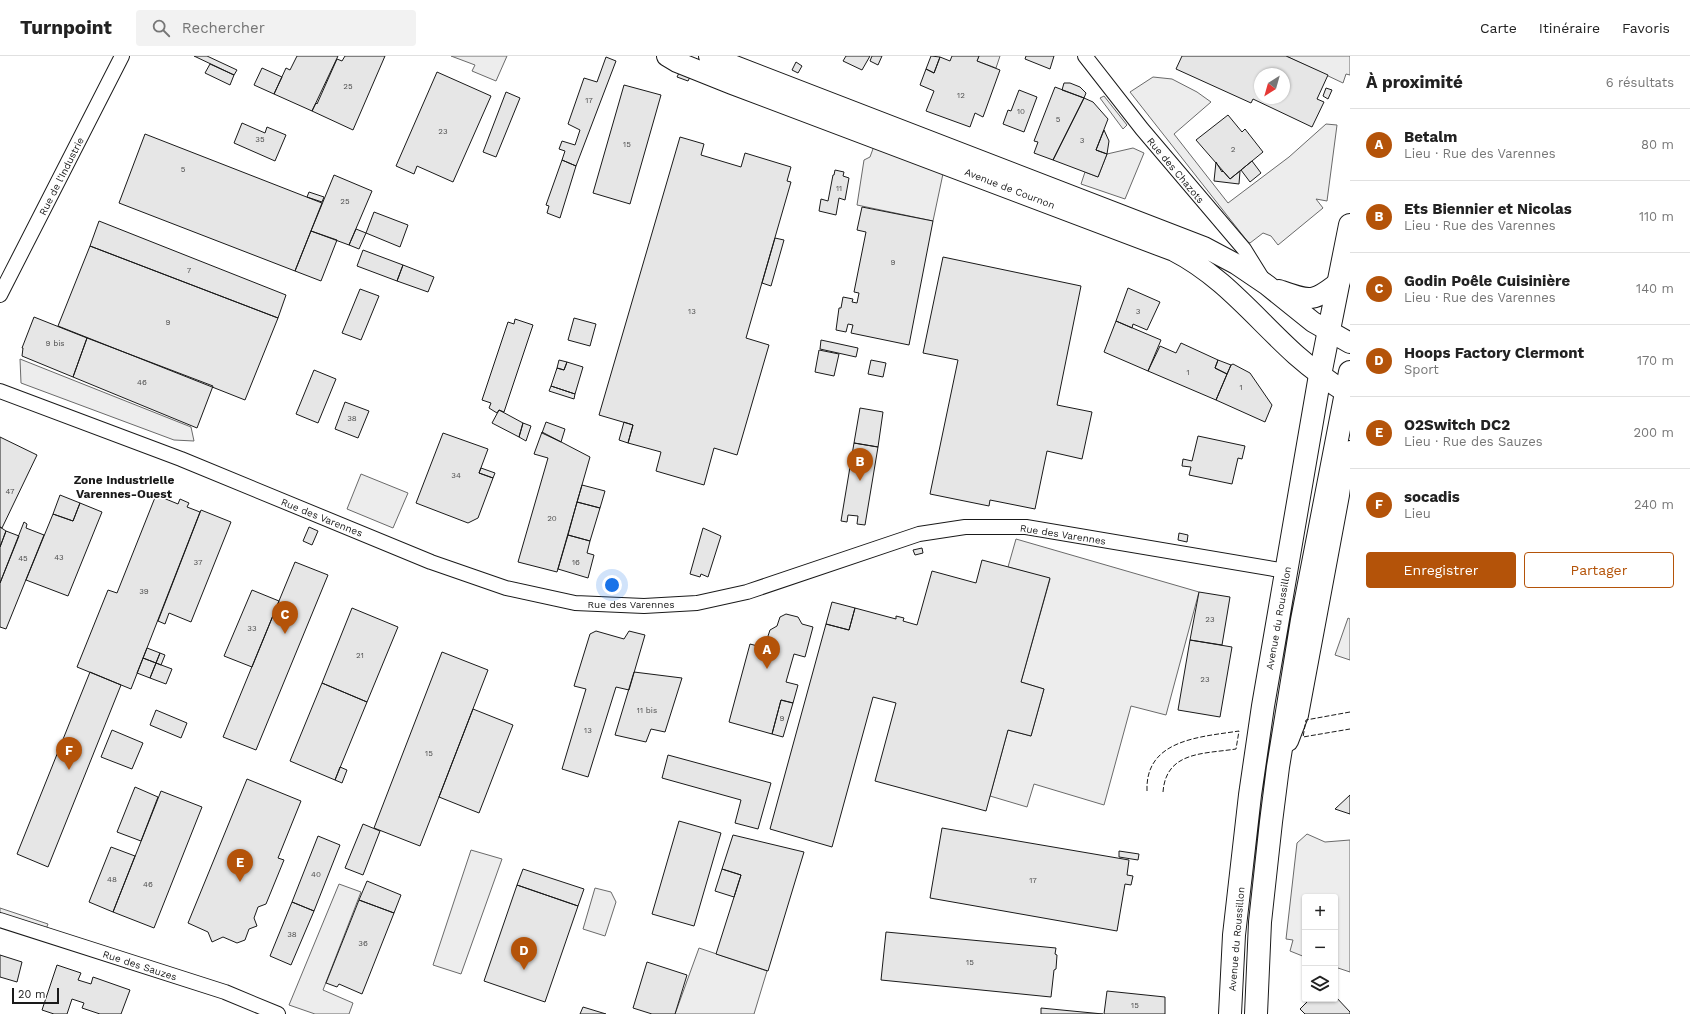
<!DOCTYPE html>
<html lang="fr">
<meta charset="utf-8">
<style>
body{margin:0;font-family:"Work Sans",sans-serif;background:#f2f2f2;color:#222}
.controls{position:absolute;right:12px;bottom:12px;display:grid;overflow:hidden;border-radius:4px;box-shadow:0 1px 3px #0004}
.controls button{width:36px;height:36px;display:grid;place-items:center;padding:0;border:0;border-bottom:1px solid #e0e0e0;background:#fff;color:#222;font:20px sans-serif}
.compass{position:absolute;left:1254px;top:12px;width:36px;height:36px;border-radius:50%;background:#fff;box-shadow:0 1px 3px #0004;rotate:217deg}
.scale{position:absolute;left:12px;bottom:10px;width:47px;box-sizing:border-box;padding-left:4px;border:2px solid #1a1a1a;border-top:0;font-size:11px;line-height:14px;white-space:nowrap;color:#1a1a1a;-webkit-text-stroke:3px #fff;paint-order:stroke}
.you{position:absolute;left:612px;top:529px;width:14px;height:14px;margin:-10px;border:3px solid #fff;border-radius:50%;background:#1a73e8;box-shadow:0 0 0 6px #1a73e833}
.badge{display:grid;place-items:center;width:26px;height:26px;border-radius:50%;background:#b45309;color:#fff;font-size:13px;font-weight:700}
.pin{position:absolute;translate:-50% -33px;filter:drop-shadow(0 1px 2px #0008)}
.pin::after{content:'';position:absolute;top:21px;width:14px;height:12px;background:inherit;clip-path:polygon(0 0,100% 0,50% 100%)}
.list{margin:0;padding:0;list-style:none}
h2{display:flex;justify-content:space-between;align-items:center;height:52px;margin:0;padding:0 16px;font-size:17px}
h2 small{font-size:13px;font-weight:400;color:#767676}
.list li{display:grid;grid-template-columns:26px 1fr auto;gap:12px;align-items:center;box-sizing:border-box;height:72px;padding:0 16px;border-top:1px solid #e0e0e0}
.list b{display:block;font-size:15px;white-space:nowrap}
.list p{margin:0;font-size:13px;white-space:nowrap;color:#767676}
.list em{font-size:13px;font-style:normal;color:#767676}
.actions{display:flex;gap:8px;padding:12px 16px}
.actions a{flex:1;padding:9px 0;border:1px solid #b45309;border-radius:4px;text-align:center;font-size:14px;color:#b45309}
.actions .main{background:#b45309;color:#fff}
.icon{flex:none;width:22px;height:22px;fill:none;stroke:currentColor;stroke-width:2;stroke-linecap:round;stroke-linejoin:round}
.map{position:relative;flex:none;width:1350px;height:958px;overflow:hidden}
header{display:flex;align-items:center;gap:24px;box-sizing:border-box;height:56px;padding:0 20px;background:#fff;border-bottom:1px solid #e0e0e0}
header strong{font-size:19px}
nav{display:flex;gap:22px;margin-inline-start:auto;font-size:14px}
.search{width:280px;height:36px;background:#f2f2f2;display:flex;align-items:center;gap:10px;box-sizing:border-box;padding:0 14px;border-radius:4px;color:#767676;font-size:15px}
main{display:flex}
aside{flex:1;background:#fff}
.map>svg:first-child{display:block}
.built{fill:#ededed;stroke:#6a6a6a}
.building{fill:#e6e6e6;stroke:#1a1a1a;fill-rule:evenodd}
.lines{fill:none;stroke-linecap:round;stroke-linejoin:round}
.minor-casing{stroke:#1a1a1a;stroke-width:16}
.secondary-casing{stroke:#1a1a1a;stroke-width:22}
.primary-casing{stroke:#1a1a1a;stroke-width:24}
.minor{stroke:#fff;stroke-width:14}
.secondary{stroke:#fff;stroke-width:20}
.primary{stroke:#fff;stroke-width:22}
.fence{stroke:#1a1a1a;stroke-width:1;stroke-dasharray:5 2;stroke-linecap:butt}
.labels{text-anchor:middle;stroke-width:3;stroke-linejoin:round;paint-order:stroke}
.number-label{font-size:8px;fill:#4d4d4d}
.street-label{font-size:10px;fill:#1a1a1a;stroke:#fff}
.quarter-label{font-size:12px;font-weight:bold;fill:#1a1a1a;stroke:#fff}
</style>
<header>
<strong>Turnpoint</strong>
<div class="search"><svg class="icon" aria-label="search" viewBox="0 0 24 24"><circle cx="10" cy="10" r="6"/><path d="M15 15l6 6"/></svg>Rechercher</div>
<nav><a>Carte</a><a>Itinéraire</a><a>Favoris</a></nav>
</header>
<main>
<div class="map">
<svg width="1350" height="958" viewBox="0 0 1350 958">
<rect width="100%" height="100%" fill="#fff"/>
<!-- built -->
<path class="built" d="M 451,0 L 507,0 L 496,25 L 472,15 L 475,9 Z
M 979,0 L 1000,0 L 996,12 L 977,5 Z
M 1286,0 L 1350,0 L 1350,19 L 1346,18 L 1343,27 Z
M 1153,21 L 1172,23 L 1197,36 L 1211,46 L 1174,78 L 1228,147 L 1289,101 L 1326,68 L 1337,69 L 1327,145 L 1316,143 L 1323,152 L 1278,189 L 1271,180 L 1263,177 L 1250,187 L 1248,186 L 1130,36 Z
M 1104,40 L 1127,69 L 1123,73 L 1100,42 Z
M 874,90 L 944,113 L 933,165 L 857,149 L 864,104 L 870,101 Z
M 1133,92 L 1144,97 L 1125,143 L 1081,128 L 1085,116 L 1098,121 L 1107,98 Z
M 20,303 L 191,371 L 194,385 L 174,384 L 21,327 Z
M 361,418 L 408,437 L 393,472 L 347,453 Z
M 1016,483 L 1199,536 L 1166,659 L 1131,650 L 1104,749 L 1034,728 L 1027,751 L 990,740 L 1008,674 L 1031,680 L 1044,633 L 1021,626 L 1050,523 L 1008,511 Z
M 1348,562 L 1350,563 L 1350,604 L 1335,599 Z
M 1307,778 L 1325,786 L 1350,784 L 1350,916 L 1335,911 L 1335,841 L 1305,841 L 1305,901 L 1290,895 L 1293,884 L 1286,883 L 1297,787 Z
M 471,794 L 502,803 L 461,918 L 433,909 Z
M 339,828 L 361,836 L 323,934 L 353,947 L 349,958 L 315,958 L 289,949 Z
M 595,832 L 611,836 L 616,846 L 605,880 L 583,873 Z
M 0,852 L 48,868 L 46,873 L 0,858 Z
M 699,892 L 767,915 L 754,958 L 675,958 Z"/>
<!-- building -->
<path class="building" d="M 194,0 L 207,0 L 237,14 L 234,19 Z
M 297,0 L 338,0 L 312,55 L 274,38 L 286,12 L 290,14 Z
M 345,0 L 385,0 L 353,74 L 312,55 L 316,47 L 317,48 L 337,3 L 342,5 Z
M 846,0 L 870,0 L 862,14 L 843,5 Z
M 872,0 L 882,0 L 878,9 L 870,5 Z
M 931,0 L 940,1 L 934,17 L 926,13 Z
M 952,0 L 979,0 L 977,5 L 1000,14 L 983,61 L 975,57 L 970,71 L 926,55 L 934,35 L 920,29 L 926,13 L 934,17 L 940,1 L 950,5 Z
M 1026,0 L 1054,0 L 1050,13 L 1025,3 Z
M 1182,0 L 1286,0 L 1328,19 L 1317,43 L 1324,46 L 1312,71 L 1253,43 L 1251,47 L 1176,13 ZM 1260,18 L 1284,18 L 1284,42 L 1260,42 Z
M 606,1 L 616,5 L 576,110 L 562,104 L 565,95 L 559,93 L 562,85 L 575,89 L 580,74 L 568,68 L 584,22 L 597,26 Z
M 796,6 L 802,10 L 798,17 L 792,14 Z
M 210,8 L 234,19 L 230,29 L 205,17 Z
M 262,12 L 282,21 L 274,38 L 254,29 Z
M 680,15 L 691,19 L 688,25 L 677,21 Z
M 437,16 L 491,40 L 453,126 L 417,110 L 414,118 L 396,110 Z
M 1064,27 L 1070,27 L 1080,31 L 1086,37 L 1084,42 L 1062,34 Z
M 624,29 L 661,39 L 630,148 L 593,137 Z
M 1055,31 L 1084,42 L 1053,104 L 1034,97 L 1038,86 L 1034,85 Z
M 1326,32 L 1332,34 L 1328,43 L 1323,40 Z
M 1019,34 L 1037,41 L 1024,76 L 1003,68 L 1008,54 L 1011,55 Z
M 506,36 L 520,42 L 496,101 L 483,96 Z
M 1084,42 L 1093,46 L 1108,63 L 1096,94 L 1107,98 L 1098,121 L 1053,104 Z
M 1228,59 L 1242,76 L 1245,73 L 1263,96 L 1230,123 L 1196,84 Z
M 242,67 L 265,77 L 267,71 L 286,79 L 275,105 L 234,87 Z
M 1104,74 L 1109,85 L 1107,98 L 1096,94 Z
M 145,78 L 322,147 L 295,215 L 119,147 Z
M 680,81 L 704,88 L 701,99 L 741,111 L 745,97 L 791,111 L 787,125 L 791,126 L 746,282 L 769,289 L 737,399 L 714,392 L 704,429 L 656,415 L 661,396 L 628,387 L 633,369 L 599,359 Z
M 562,104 L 576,110 L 560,162 L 547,157 L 549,150 L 546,149 Z
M 1252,105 L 1261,117 L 1250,126 L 1241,114 Z
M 1216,106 L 1222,116 L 1223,115 L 1230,123 L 1240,115 L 1239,128 L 1214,125 Z
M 835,114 L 844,116 L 843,120 L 849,122 L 845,144 L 839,142 L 836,159 L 819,155 L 821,143 L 828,145 L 833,119 L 834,119 Z
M 334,119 L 372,135 L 349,189 L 311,175 Z
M 309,136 L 324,141 L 322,146 L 307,141 Z
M 862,151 L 933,165 L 909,289 L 851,277 L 853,269 L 848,268 L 846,276 L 836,274 L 839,252 L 841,252 L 843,241 L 853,243 L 852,246 L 857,247 L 859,237 L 854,236 L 866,176 L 857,174 Z
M 374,156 L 408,169 L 400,191 L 366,177 Z
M 99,165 L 286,239 L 278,262 L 90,190 Z
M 356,173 L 366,177 L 359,193 L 349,189 Z
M 311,175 L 337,184 L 321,225 L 295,215 Z
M 775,182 L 784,184 L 771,230 L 762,227 Z
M 90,190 L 278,262 L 245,344 L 58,270 Z
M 363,194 L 403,209 L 397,225 L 357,210 Z
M 943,201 L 1081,230 L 1057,349 L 1092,356 L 1082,403 L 1047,395 L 1035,453 L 990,444 L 989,450 L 930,438 L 958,304 L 923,297 Z
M 403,209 L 434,221 L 428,236 L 397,225 Z
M 1128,232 L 1160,246 L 1147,274 L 1133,268 L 1132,272 L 1116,265 Z
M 360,233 L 379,240 L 361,284 L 342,277 Z
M 34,261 L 87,282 L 73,321 L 22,300 L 23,292 L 22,292 Z
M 574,262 L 596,268 L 590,290 L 568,284 Z
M 515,263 L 533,269 L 504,356 L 499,354 L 497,357 L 489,352 L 491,347 L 482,344 L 508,266 L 514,268 Z
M 1116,265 L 1161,284 L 1148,315 L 1104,296 Z
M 87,282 L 213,330 L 197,372 L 73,321 Z
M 821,284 L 858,292 L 856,301 L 820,293 Z
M 1181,287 L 1218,304 L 1215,312 L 1227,318 L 1216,344 L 1148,315 L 1160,290 L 1176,297 Z
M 819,294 L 839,298 L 834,320 L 815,316 Z
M 559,304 L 567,306 L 564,314 L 557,312 Z
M 871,304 L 886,307 L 883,321 L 868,318 Z
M 1218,304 L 1231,309 L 1227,318 L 1215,312 Z
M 567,306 L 583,311 L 575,338 L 551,330 L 557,312 L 564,314 Z
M 1233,308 L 1250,317 L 1272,349 L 1265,366 L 1216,344 L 1231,309 Z
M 314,314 L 336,323 L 318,367 L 296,358 Z
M 551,330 L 575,338 L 574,343 L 549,335 Z
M 345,346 L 369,355 L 358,382 L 335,373 Z
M 860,352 L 883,356 L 878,391 L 854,387 Z
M 499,354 L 523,367 L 519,381 L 492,367 Z
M 546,366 L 565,373 L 561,386 L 542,377 Z
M 624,366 L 633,369 L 628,387 L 619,384 Z
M 523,367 L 531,370 L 526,385 L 519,381 Z
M 542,376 L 590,401 L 557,516 L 518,506 L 548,402 L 534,398 Z
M 443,377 L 488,393 L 479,417 L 493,422 L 478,462 L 468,467 L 416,447 Z
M 1198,380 L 1245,390 L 1242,403 L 1238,402 L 1232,428 L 1189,419 L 1191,411 L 1182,410 L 1183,403 L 1192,405 Z
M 0,381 L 37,399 L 2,472 L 0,471 Z
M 854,387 L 878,391 L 865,469 L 857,468 L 858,460 L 848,459 L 847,466 L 841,465 Z
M 481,412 L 495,417 L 493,422 L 479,417 Z
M 582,429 L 605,435 L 600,452 L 577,446 Z
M 60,439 L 80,447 L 73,465 L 53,458 Z
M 156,439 L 178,448 L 180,443 L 189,447 L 187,451 L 200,456 L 131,633 L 77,611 L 108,534 L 117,537 Z
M 577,446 L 600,452 L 590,485 L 568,479 Z
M 80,447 L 102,456 L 68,540 L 26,524 L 53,458 L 73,465 Z
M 201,454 L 231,466 L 191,566 L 169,557 L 165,568 L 158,565 Z
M 24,466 L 27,468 L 26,472 L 44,479 L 6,573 L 0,571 L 0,527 Z
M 0,471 L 6,475 L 0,491 Z
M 309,471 L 318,475 L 312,489 L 303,485 Z
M 703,472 L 721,480 L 708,521 L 701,518 L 700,521 L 690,518 Z
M 6,475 L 19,480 L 0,527 L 0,491 Z
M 1179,477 L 1188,479 L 1187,486 L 1178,484 Z
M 568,479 L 590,485 L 587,497 L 594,499 L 588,522 L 558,513 Z
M 922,492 L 923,497 L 915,499 L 913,494 Z
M 982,504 L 1050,522 L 1021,626 L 1044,633 L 1031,680 L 1008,674 L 986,755 L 875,725 L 896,647 L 873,641 L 832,791 L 770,773 L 826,568 L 849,574 L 855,552 L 896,563 L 896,560 L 904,562 L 903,565 L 917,569 L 932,515 L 976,527 Z
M 295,506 L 328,519 L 256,694 L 223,681 Z
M 252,534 L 279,545 L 252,611 L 224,600 Z
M 1199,536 L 1230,541 L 1222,589 L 1190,584 Z
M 832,546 L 855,552 L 849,574 L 826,568 Z
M 352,552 L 398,571 L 367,646 L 322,627 Z
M 786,558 L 798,561 L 802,568 L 813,571 L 805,601 L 794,598 L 786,626 L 798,629 L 793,647 L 781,644 L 772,678 L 729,666 L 750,588 L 769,593 L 771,585 L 768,580 L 770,574 L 777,570 L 780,561 Z
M 596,575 L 624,583 L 629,575 L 645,579 L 629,634 L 616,631 L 588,721 L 562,713 L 586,633 L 574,630 L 590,578 Z
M 1190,584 L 1232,591 L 1220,661 L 1178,654 Z
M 147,592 L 160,597 L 156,607 L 143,602 Z
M 442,596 L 488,614 L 420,790 L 374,772 Z
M 160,597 L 165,599 L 161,609 L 156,607 Z
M 143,602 L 156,607 L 150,622 L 137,617 Z
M 156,607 L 172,613 L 166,628 L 150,622 Z
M 90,616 L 121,629 L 48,811 L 17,798 Z
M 634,616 L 682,622 L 665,676 L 651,673 L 646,686 L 615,679 Z
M 322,627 L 367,646 L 335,724 L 290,705 Z
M 781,644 L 793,647 L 783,681 L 772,678 Z
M 473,653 L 513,669 L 479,757 L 439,741 Z
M 156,654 L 187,667 L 181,682 L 150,669 Z
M 112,674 L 143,687 L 132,713 L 101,701 Z
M 668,699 L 771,727 L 758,773 L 735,767 L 741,744 L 662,722 Z
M 340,711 L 347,714 L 342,727 L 335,724 Z
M 247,723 L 301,745 L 278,802 L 284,804 L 266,848 L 258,851 L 254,862 L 257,870 L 249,873 L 245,884 L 237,887 L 223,881 L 212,886 L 208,876 L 188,867 Z
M 135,731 L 158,741 L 141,785 L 117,776 Z
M 161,735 L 202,751 L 154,872 L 113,856 Z
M 1350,739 L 1350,758 L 1335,753 Z
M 679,765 L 721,777 L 694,870 L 652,858 Z
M 363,768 L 380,775 L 363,819 L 345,812 Z
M 942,772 L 1129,804 L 1127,819 L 1133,820 L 1131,829 L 1125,828 L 1117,875 L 930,842 Z
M 733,779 L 804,796 L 768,915 L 716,898 L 741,819 L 722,813 Z
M 318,780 L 340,789 L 314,855 L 292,846 Z
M 111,791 L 135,800 L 113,856 L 89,846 Z
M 1119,795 L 1139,798 L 1138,804 L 1119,801 Z
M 523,813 L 584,833 L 578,850 L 517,829 Z
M 722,813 L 741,819 L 734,841 L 715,835 Z
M 367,825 L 401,839 L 394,857 L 359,844 Z
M 517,829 L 578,850 L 545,946 L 484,925 Z
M 359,844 L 394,857 L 362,938 L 339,928 L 337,931 L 326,927 Z
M 292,846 L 314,855 L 291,909 L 270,900 Z
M 886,876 L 1056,892 L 1055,898 L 1057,899 L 1056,913 L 1054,914 L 1051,941 L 881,924 Z
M 0,899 L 22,906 L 17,926 L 0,921 Z
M 647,906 L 687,919 L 675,958 L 652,958 L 633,952 Z
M 57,909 L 81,917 L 78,924 L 91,928 L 93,921 L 130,934 L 121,958 L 100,958 L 82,952 L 84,947 L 72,943 L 67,958 L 54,958 L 42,954 Z
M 1107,935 L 1165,941 L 1165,958 L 1104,958 Z
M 1335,940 L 1350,956 L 1350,958 L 1305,958 L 1300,953 L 1310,943 L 1335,943 Z
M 583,951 L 606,958 L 580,958 Z
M 1041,952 L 1103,958 L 1041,958 Z"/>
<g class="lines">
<!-- minor casing -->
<g class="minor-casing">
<path id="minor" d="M 1085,0 L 1142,73 L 1244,193 L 1262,222
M 0,239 L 122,0
M 0,335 L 181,403 L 431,506 L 506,532 L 575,547 L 644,550 L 697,547 L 747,536 L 919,478 L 965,471 L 1026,471 L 1286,515
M 0,864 L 225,936 L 278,958"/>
</g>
<!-- secondary casing -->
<g class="secondary-casing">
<path id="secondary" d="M 667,0 L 677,6 L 732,28 L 1174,195 C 1223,220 1256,263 1296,299 C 1313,314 1331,327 1350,339
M 709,0 L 1204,191 L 1236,208 L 1267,229 L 1313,266 L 1350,287
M 1279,234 C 1310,245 1313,247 1340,225
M 1288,685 L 1298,659 L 1339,439 L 1343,411 L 1350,395"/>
</g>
<!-- primary casing -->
<g class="primary-casing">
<path id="primary" d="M 1230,958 L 1234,879 L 1250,739 L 1263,650 L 1320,319 L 1350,169
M 1256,958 L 1260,866 L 1271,766 L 1278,711 L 1302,564 L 1350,316"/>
</g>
<!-- minor -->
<use href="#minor" class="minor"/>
<!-- secondary -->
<use href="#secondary" class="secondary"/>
<!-- primary -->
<use href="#primary" class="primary"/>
<!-- fence -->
<path class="fence" d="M 1350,656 L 1306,664 L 1303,681 L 1350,673
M 1147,735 C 1145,683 1201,681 1239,675 L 1236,693 C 1204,698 1166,695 1163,736"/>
</g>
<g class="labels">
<!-- number labels -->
<g class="number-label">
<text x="348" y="33">25</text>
<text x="961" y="42">12</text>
<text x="589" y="47">17</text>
<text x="1021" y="58">10</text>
<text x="1058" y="66">5</text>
<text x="443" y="78">23</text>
<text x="260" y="86">35</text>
<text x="1082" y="87">3</text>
<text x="627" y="91">15</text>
<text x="1233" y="96">2</text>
<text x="183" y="116">5</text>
<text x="839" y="135">11</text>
<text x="345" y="148">25</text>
<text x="893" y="209">9</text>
<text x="189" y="217">7</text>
<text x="692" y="258">13</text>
<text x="1138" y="258">3</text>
<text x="168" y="269">9</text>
<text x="55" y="290">9 bis</text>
<text x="1188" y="319">1</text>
<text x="142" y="329">46</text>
<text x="1241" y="334">1</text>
<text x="352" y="365">38</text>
<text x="456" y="422">34</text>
<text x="10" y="438">47</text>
<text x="552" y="465">20</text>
<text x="59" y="504">43</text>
<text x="23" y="505">45</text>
<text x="198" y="509">37</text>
<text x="576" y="509">16</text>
<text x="144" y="538">39</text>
<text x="1210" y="566">23</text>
<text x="252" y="575">33</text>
<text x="360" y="602">21</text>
<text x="1205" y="626">23</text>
<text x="647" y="657">11 bis</text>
<text x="782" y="665">9</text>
<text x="588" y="677">13</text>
<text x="429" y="700">15</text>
<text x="316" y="821">40</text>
<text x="112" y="826">48</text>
<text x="1033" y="827">17</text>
<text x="148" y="831">46</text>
<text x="292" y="881">38</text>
<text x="363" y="890">36</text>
<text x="970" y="909">15</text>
<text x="1135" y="952">15</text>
</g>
<!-- street labels -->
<g class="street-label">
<text transform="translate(1176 114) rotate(50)" y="4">Rue des Chazots</text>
<text transform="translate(61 120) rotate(-63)" y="4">Rue de l'Industrie</text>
<text transform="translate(1010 132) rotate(21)" y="4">Avenue de Cournon</text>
<text transform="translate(322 461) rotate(22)" y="4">Rue des Varennes</text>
<text transform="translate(1063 478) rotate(9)" y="4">Rue des Varennes</text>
<text x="631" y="552">Rue des Varennes</text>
<text transform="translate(1278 562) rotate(-80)" y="4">Avenue du Roussillon</text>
<text transform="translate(1236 883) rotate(-85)" y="4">Avenue du Roussillon</text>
<text transform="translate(140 909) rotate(18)" y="4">Rue des Sauzes</text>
</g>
<!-- quarter labels -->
<g class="quarter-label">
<text x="124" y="428">Zone Industrielle<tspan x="124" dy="14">Varennes-Ouest</tspan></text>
</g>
</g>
</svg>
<div class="controls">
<button>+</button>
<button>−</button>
<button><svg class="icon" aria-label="layers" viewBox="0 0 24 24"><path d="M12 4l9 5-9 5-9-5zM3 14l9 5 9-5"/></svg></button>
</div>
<svg class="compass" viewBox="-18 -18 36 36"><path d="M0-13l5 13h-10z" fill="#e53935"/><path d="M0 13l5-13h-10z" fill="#767676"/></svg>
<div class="scale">20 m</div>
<div class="you"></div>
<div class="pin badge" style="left:767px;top:613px">A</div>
<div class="pin badge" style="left:860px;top:425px">B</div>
<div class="pin badge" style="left:285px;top:578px">C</div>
<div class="pin badge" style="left:524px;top:914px">D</div>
<div class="pin badge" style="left:240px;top:826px">E</div>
<div class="pin badge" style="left:69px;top:714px">F</div>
</div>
<aside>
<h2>À proximité<small>6 résultats</small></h2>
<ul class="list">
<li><span class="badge">A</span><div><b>Betalm</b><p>Lieu · Rue des Varennes</p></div><em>80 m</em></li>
<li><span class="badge">B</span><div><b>Ets Biennier et Nicolas</b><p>Lieu · Rue des Varennes</p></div><em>110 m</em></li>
<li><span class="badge">C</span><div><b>Godin Poêle Cuisinière</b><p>Lieu · Rue des Varennes</p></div><em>140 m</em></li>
<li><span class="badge">D</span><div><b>Hoops Factory Clermont</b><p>Sport</p></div><em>170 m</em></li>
<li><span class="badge">E</span><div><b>O2Switch DC2</b><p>Lieu · Rue des Sauzes</p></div><em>200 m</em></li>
<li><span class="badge">F</span><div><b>socadis</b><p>Lieu</p></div><em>240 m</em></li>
</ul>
<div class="actions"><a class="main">Enregistrer</a><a>Partager</a></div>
</aside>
</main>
